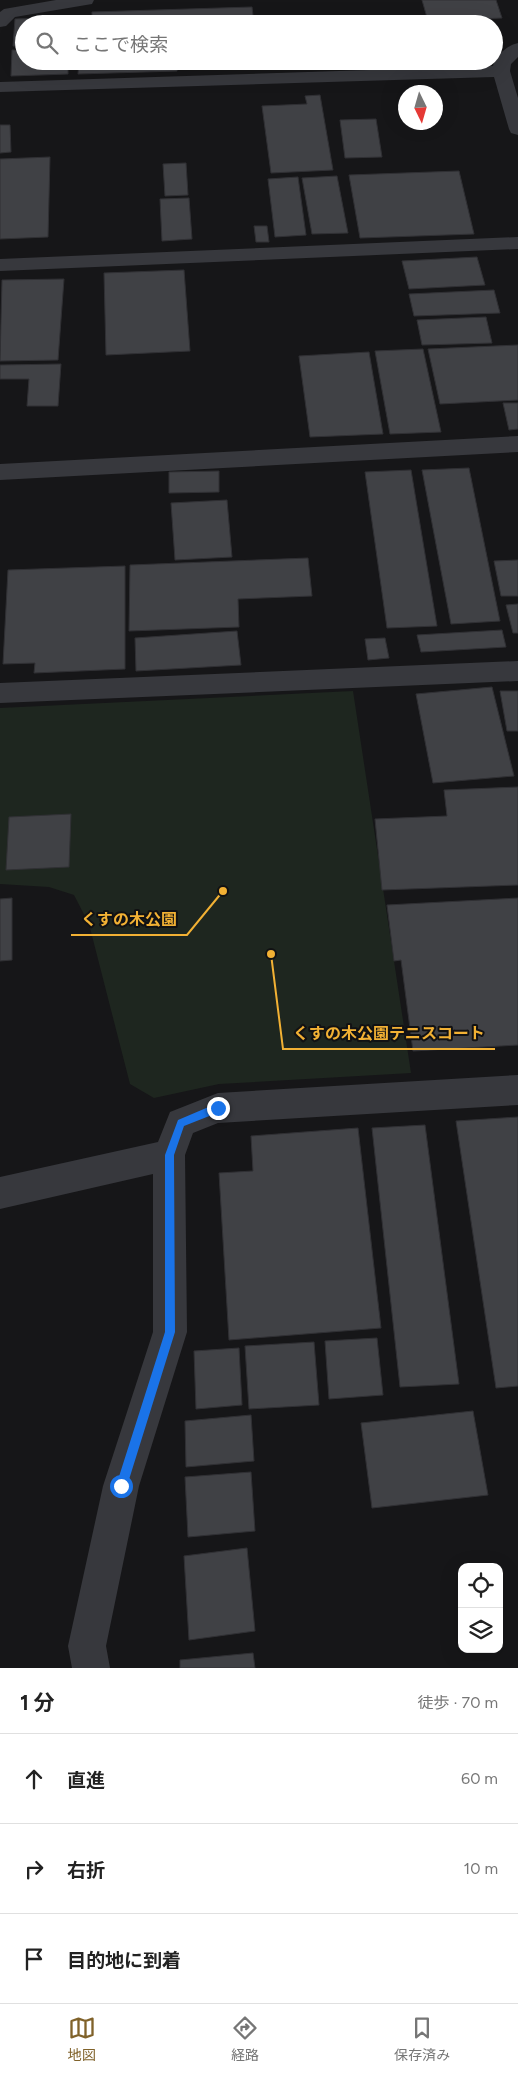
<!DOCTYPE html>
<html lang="ja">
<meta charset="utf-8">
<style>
body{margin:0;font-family:Figtree,"Noto Sans JP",sans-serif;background:#f6f6f6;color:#222}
.controls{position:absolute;right:15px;bottom:15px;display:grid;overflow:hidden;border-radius:10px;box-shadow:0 5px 20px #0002}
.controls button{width:45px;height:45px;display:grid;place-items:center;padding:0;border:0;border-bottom:1px solid #e0e0e0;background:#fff;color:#222;font:25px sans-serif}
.compass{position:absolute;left:398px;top:85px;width:45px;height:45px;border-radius:50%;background:#fff;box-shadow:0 5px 20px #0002;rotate:175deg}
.stop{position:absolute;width:15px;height:15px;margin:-11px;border:4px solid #1a73e8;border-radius:50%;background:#fff}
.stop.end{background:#1a73e8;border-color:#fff;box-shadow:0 1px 5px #0008}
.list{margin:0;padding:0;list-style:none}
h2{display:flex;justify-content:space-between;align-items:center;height:65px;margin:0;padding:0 20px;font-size:21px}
h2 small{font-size:16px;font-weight:400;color:#767676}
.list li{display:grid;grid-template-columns:32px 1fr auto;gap:15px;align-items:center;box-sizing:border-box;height:90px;padding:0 20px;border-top:1px solid #e0e0e0}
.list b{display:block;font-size:19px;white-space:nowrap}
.list em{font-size:16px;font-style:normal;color:#767676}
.icon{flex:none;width:28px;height:28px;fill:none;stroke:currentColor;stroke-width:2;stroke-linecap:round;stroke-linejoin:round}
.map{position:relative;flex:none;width:518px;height:1668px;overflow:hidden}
.search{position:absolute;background:#fff;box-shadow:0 5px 20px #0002;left:15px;right:15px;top:15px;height:55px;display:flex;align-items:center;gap:12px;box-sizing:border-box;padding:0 18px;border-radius:28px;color:#767676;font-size:19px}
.sheet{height:335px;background:#fff}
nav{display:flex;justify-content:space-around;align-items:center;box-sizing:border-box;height:70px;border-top:1px solid #e0e0e0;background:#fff;font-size:14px;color:#767676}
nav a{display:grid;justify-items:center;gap:2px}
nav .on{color:#80622a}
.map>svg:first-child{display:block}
.green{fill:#1e261f}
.building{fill:#404145;stroke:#303034}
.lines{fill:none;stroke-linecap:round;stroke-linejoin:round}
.minor{fill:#37383d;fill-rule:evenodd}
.route{fill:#1a73e8}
.leader{fill:none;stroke:#f2b134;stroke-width:2}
.callout-dot{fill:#f2b134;stroke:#111113;stroke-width:2}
.callout-label{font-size:16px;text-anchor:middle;font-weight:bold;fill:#f2b134;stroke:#111113;stroke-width:4;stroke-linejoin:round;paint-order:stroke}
</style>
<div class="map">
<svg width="518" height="1668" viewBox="0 0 518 1668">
<rect width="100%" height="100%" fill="#161618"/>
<!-- green -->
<path class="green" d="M 353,691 L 411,1073 L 219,1084 L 154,1098 L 130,1084 L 89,924 L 74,895 L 49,887 L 0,884 L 0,708 Z"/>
<!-- building -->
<path class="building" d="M 422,0 L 496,0 L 502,18 L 428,21 Z
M 252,7 L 254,24 L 92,24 L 92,12 Z
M 71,17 L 71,24 L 24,24 L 24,46 L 13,46 L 15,19 Z
M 484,21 L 484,24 L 426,23 Z
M 12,50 L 24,50 L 24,61 L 68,61 L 68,74 L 11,76 Z
M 79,61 L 177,61 L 177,71 L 78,74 Z
M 182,61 L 262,61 L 263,65 L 182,67 Z
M 320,95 L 333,170 L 271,173 L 262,106 L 307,104 L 305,96 Z
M 376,119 L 382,157 L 345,158 L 340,120 Z
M 0,125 L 10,125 L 11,152 L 0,153 Z
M 50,157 L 48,237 L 0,239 L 0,159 Z
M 186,163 L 188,195 L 165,196 L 163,164 Z
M 459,171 L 474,234 L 360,238 L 349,175 Z
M 337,176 L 348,233 L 312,234 L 302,178 Z
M 298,177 L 306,235 L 275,237 L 268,179 Z
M 189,198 L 192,239 L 162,241 L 160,199 Z
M 254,226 L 267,226 L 269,242 L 256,242 Z
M 477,257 L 485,285 L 409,289 L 402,261 Z
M 184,270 L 190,351 L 106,355 L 104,273 Z
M 64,279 L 58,360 L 0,361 L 2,280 Z
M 494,290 L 500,313 L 414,316 L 409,294 Z
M 486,317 L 492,343 L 422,345 L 417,320 Z
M 518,345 L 518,400 L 440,404 L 428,349 Z
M 423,349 L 441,432 L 390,434 L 375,351 Z
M 369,352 L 383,434 L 310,437 L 299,356 Z
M 61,364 L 58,406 L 27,406 L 29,379 L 0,379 L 0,365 Z
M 503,403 L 518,403 L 518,429 L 509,430 Z
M 469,468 L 500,621 L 451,624 L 422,470 Z
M 411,470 L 437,626 L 387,628 L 365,472 Z
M 219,471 L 219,492 L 169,493 L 169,472 Z
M 227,500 L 232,557 L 175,560 L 171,503 Z
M 308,558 L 312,596 L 238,599 L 239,627 L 129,631 L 130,565 Z
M 518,560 L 518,596 L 501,596 L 494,561 Z
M 125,566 L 125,669 L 34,673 L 35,663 L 3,664 L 8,570 Z
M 518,604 L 518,633 L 513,633 L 506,605 Z
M 502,630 L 506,647 L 421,652 L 417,635 Z
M 237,631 L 241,665 L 136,671 L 135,638 Z
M 385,638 L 389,658 L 368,660 L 365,639 Z
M 492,687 L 514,776 L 433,783 L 416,694 Z
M 500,691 L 518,691 L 518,731 L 507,731 Z
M 518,787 L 518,885 L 382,890 L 375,819 L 447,816 L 444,790 Z
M 71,814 L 69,867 L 6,870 L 9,817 Z
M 12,898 L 12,960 L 0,961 L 0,899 Z
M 518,898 L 518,1045 L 413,1051 L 401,960 L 394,961 L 387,905 Z
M 518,1117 L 518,1386 L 496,1388 L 456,1121 Z
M 425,1125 L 459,1384 L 400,1387 L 372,1128 Z
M 358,1128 L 381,1328 L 229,1340 L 219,1173 L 253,1171 L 251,1136 Z
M 377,1338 L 383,1395 L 329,1399 L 325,1341 Z
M 314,1342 L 319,1405 L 249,1409 L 245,1346 Z
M 239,1348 L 242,1405 L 196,1409 L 194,1351 Z
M 473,1411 L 488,1495 L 372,1508 L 361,1423 Z
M 251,1415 L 254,1461 L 186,1467 L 185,1421 Z
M 251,1472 L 255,1531 L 188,1537 L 185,1477 Z
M 247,1548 L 255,1631 L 189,1640 L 184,1556 Z
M 253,1653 L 255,1668 L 180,1668 L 180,1660 Z"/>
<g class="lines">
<!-- minor -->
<path class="minor" d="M 56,0 L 94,0 L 92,4 L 86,5 L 15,17 L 6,26 L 0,27 L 0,12 L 4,9 Z
M 518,43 L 518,57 L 511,64 L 510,71 L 518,98 L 518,135 L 511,133 L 509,129 L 494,77 L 0,92 L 0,82 L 493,66 C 495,56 508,45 518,43 Z
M 518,237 L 518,249 L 0,271 L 0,259 Z
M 518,436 L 518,452 L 0,480 L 0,464 Z
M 518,661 L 518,681 L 0,703 L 0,683 Z
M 518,1075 L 518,1105 L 218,1123 L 193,1133 L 185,1155 L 187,1332 L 139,1486 L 106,1646 L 110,1668 L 72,1668 L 68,1646 L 103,1486 L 153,1332 L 153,1174 L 0,1209 L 0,1177 L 158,1142 L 170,1112 L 218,1093 Z"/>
</g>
<!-- route -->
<path class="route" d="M 218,1103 L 223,1108 L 222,1111 L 184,1126 L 174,1155 L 175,1332 L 127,1486 L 125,1489 L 121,1491 L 118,1489 L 116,1486 L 165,1332 L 165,1155 L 178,1120 Z"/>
<!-- callouts -->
<path class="leader" d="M223 891L187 935H71M271 954L283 1049H495"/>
<g class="callout-dot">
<circle cx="223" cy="891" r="5"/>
<circle cx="271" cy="954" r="5"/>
</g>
<g class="callout-label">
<text x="129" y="925">くすの木公園</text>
<text x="389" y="1039">くすの木公園テニスコート</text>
</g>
</svg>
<div class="controls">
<button><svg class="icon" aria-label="locate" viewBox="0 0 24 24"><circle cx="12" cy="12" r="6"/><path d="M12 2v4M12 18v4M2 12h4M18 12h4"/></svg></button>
<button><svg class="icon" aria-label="layers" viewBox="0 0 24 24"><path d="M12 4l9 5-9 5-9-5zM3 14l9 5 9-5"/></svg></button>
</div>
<svg class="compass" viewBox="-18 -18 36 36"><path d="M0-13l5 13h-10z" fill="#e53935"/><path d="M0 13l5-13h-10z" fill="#767676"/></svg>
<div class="stop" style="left:121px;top:1486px"></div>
<div class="stop end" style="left:218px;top:1108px"></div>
<div class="search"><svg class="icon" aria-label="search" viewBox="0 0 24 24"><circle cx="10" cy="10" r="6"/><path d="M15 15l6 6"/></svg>ここで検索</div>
</div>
<section class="sheet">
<h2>1 分<small>徒歩 · 70 m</small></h2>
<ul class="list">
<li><svg class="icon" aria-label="ahead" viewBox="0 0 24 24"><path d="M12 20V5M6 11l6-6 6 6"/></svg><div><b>直進</b></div><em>60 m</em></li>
<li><svg class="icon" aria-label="right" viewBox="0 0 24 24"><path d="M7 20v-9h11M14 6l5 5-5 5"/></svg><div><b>右折</b></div><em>10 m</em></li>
<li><svg class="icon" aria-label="arrive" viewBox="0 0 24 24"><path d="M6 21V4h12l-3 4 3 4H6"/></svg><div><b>目的地に到着</b></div></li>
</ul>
</section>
<nav>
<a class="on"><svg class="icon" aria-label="map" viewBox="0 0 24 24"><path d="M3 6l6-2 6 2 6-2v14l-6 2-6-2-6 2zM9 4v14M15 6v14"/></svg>地図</a>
<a><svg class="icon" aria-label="directions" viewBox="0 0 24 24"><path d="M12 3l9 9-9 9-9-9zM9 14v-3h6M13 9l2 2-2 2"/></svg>経路</a>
<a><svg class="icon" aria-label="saved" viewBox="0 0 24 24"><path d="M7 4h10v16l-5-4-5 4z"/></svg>保存済み</a>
</nav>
